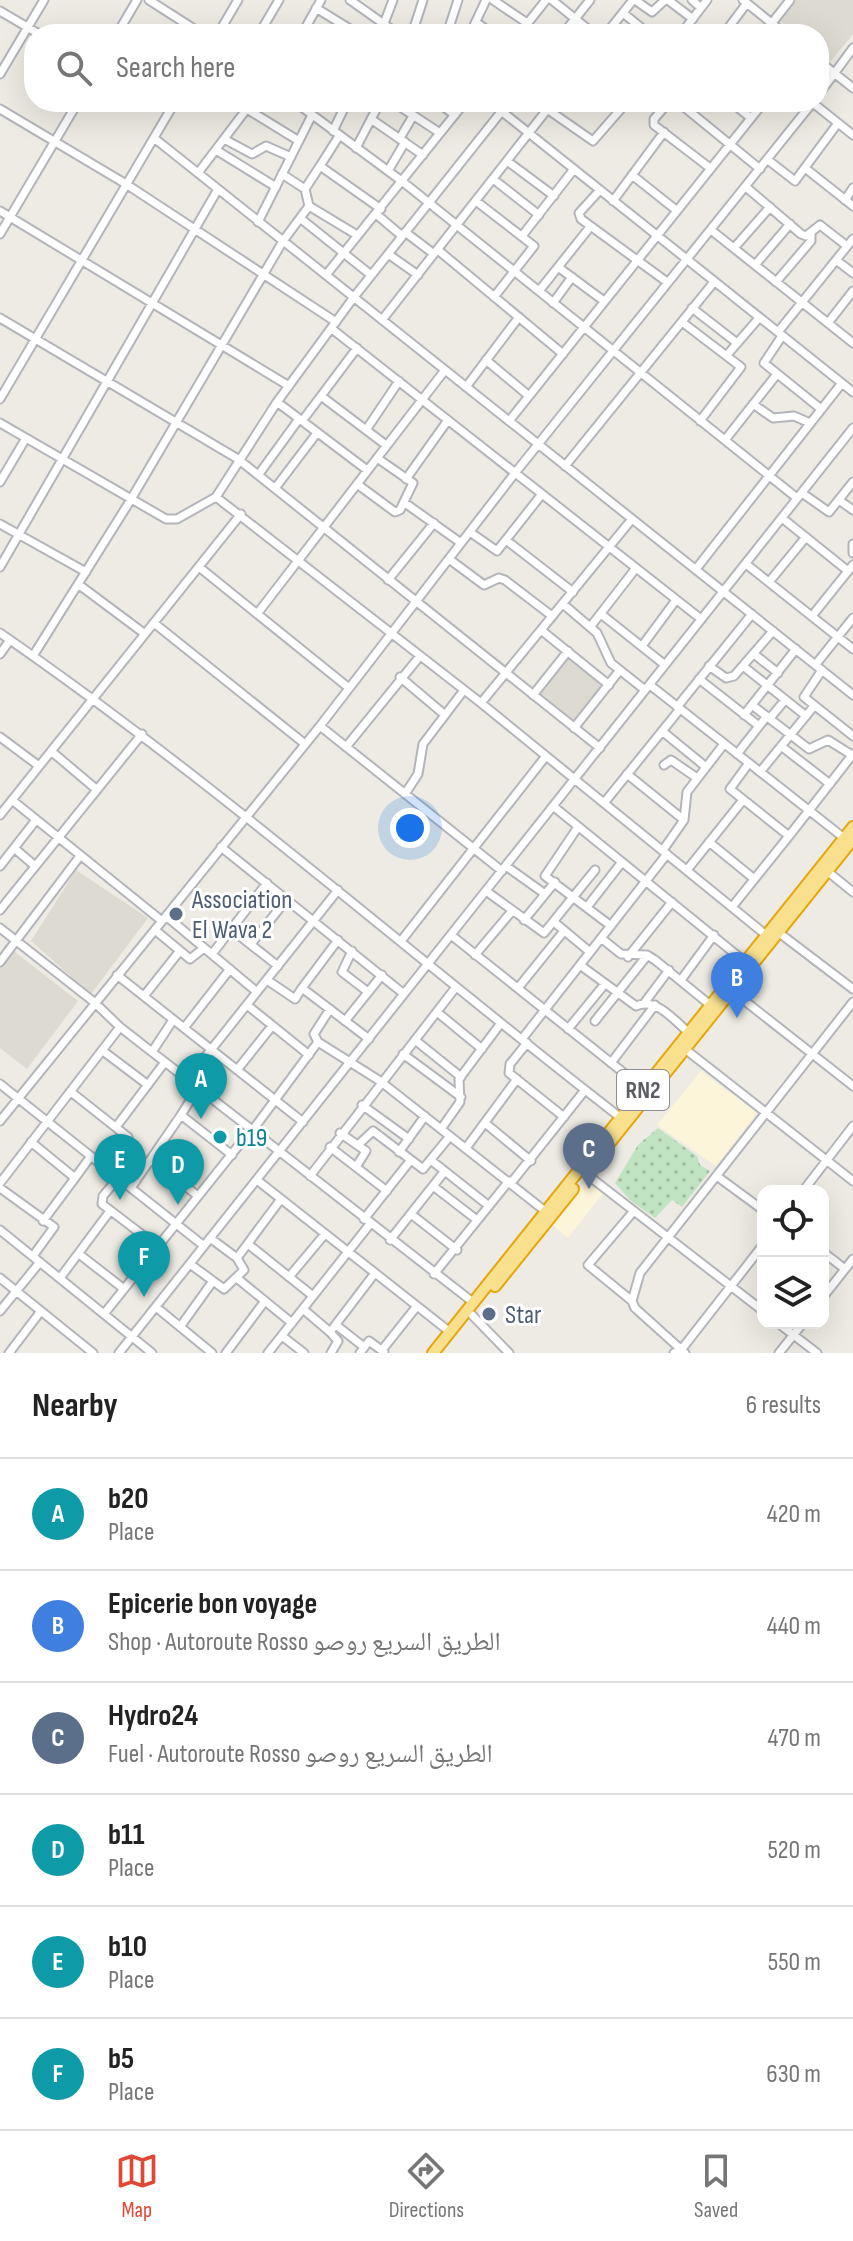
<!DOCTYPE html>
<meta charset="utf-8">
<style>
body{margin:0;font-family:"Sofia Sans Condensed","Noto Naskh Arabic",sans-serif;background:#f6f6f6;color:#222}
.controls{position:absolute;right:24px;bottom:24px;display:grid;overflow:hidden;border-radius:16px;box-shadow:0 8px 32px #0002}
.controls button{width:72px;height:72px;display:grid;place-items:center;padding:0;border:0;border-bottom:2px solid #e0e0e0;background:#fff;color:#222;font:40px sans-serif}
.you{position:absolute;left:410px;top:828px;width:28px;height:28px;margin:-20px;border:6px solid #fff;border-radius:50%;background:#1a73e8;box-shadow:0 0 0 12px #1a73e833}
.badge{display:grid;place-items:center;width:52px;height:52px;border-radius:50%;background:#e14735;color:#fff;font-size:26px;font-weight:700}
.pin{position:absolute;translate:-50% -66px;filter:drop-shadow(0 2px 4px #0008)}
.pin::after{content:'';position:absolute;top:42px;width:28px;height:24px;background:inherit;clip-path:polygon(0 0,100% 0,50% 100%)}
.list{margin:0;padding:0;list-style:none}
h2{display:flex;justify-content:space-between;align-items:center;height:104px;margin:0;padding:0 32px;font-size:34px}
h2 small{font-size:26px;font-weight:400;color:#767676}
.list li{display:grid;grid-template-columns:52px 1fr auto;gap:24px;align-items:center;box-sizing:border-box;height:112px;padding:0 32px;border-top:2px solid #e0e0e0}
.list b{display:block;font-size:30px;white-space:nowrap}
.list p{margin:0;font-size:26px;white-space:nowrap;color:#767676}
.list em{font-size:26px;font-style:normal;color:#767676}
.icon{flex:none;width:44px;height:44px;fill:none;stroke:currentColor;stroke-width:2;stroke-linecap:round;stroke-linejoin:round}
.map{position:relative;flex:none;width:853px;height:1353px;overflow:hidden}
.search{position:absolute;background:#fff;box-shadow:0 8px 32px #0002;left:24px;right:24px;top:24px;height:88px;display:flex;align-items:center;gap:20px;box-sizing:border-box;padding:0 28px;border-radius:32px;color:#767676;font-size:30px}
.sheet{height:776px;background:#fff}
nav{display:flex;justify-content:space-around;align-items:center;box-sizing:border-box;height:112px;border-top:2px solid #e0e0e0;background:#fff;font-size:22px;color:#767676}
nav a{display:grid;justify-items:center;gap:4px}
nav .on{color:#e14735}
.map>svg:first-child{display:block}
.commercial{fill:#fcf5d9}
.education{fill:#dddad1}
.green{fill:url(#green-dots)}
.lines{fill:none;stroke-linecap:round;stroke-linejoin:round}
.minor-casing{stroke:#b3b5ba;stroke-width:11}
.highway-casing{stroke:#e6a60a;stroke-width:14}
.minor{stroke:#fff;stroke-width:7}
.highway{stroke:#f8e08f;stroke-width:10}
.service-dot{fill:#5c6f8a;stroke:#fff;stroke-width:3}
.culture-dot{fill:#0f9aa8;stroke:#fff;stroke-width:3}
.labels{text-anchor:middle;stroke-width:6;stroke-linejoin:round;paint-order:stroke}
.shield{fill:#fff;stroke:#8c8e92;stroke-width:2}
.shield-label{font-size:24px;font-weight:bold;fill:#5b5e63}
.service-label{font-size:26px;fill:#4e5e75;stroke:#fff;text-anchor:start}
.culture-label{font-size:26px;fill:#0d838f;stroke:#fff;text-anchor:start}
</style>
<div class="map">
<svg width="853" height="1353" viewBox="0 0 853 1353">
<defs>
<pattern id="green-dots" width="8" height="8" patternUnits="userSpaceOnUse" patternTransform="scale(2)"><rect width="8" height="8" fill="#c0e4c1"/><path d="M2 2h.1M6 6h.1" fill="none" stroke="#9fbca0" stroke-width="1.8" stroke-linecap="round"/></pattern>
</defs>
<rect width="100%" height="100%" fill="#edebe3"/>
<!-- commercial -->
<path class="commercial" d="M 701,1071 L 757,1113 L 716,1166 L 657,1125 Z
M 587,1179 L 604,1192 L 568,1238 L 551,1224 Z"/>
<!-- education -->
<path class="education" d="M 796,0 L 853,0 L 853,34 L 830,62 L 819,53 L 819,34 L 796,34 L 780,21 Z
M 566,657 L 602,685 L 571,725 L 535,697 Z
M 76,870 L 148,918 L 91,994 L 31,941 Z
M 11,949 L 78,1001 L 27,1069 L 0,1048 L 0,965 Z"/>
<!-- green -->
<path class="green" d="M 658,1128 L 697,1156 L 700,1165 L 710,1171 L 682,1207 L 672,1200 L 655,1218 L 630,1200 L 615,1183 L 638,1145 Z"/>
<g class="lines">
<!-- minor casing -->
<g class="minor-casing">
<path id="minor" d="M 149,0 L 202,34
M 350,0 L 398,34
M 493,0 L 527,23
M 552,0 L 594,34
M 635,0 L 652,12 L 665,0
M 668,0 L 693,19
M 692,0 L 701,8
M 743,0 L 785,34
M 316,8 L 358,34
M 0,11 L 39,34
M 623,13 L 649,34
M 476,22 L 492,34
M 772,23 L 790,0
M 117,34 L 137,0
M 218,34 L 238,0
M 259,34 L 279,0
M 302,34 L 321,0
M 380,34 L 393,0
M 412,34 L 423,0
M 447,34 L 458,0
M 470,34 L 486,0
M 519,34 L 546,0
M 563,34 L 590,0
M 606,34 L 633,0
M 681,34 L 707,0
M 734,34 L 729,27 L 747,3
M 819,61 L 853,88
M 0,74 L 44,0
M 819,94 L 853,48
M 295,102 L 403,182 L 797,498
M 393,102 L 440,133
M 437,102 L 455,115
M 490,102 L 853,392
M 669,102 L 654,119 L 654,125 L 710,168
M 678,102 L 760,169
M 731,102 L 751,118
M 813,103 L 853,135
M 0,109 L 126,184 L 336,322
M 247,109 L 299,141
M 547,109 L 593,141 L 627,102
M 371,119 L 423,155
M 333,131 L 347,102
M 154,138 L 853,695
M 400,138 L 413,116
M 224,139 L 252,154 L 266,146 L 291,157
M 356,148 L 380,102
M 216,150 L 276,187
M 768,160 L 795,181 L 838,123
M 507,161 L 554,196
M 320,166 L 339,136
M 805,168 L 853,206
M 388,171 L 405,142
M 198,173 L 252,102
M 282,174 L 305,189 L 309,206 L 357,235
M 632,175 L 676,210
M 493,179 L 539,215
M 746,187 L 801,234 L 806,236 L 820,225 L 847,246
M 305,189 L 320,166 L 381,209
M 600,190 L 579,213 L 581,219 L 667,282
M 845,200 L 853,188
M 476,201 L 534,246 L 494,297
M 613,201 L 664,132
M 0,211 L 289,386
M 376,214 L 402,236
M 300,218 L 371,275
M 258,222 L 312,115
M 711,230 L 853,343
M 405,232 L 434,254
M 0,234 L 78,102
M 522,236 L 574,169
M 734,248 L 770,207
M 438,250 L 563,354
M 388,254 L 418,275
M 836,260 L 853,273
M 755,265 L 790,224
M 558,267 L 604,301
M 326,275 L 465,102
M 776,282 L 811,241 L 811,233
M 539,291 L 590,227
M 553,303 L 572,277
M 692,308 L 737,343
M 0,318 L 238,459 L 600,748
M 382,320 L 553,102
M 682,322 L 741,367 L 700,421
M 828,323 L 853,291
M 332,329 L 701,619
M 778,332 L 853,239
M 782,336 L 764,363 L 821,409
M 357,348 L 321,396 L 386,445
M 727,355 L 759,318
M 486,360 L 529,396
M 466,387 L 519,317
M 0,399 L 175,102
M 277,402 L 367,470
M 753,404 L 773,418 L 794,416 L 810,423
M 302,421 L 321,396
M 509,421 L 764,102
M 0,423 L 166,519 L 177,519 L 216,497 L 277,402 L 354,297 L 509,102
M 366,430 L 399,381
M 725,440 L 777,374
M 565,466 L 714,282
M 259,474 L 299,419
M 406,479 L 448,420
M 0,482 L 26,438
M 357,484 L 395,512 L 400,510 L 413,483 L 377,458
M 276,487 L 317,433
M 802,493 L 829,512 L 853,482
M 216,497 L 481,703 L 766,935
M 839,500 L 853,510
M 405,503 L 461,543
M 782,518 L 848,571
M 0,524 L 86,572
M 470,532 L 497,551 L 542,494
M 506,540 L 573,592
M 853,544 L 853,553
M 449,559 L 484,585 L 499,578 L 505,580 L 552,616
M 746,564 L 853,649
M 0,567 L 218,189
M 199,567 L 349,688
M 696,569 L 842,383
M 388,580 L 434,523
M 769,582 L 806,537
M 78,584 L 145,634
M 563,604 L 597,633 L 611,663 L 645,690
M 257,614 L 445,370
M 601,614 L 665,665
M 812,616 L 853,565
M 154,623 L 305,744
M 591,626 L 636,568
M 541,630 L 609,685
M 0,633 C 217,783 413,957 621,1118
M 642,646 L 676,600
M 0,654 L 10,640
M 754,654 L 778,673
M 33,656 L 130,501 L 283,241 L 309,206
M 816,664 L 853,618
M 709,666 L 726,678 L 734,676 L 773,631
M 743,666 L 806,716
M 822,670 L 804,697 L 853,736
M 400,677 L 445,715
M 699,679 L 759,726
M 650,685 L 844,838
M 533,695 L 568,651
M 481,703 L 632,519
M 752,705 L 809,749 L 828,740 L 852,755
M 677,707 L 752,614
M 744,715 L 796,649
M 770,718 L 785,700
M 320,726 L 502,871
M 574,728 L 620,670
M 662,731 L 706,767
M 0,737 L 39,766
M 781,746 L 830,784
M 346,747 L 420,656
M 51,751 L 96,789
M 737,754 L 767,716
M 664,765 L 671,760 L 697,778
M 760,772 L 814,706
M 627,774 L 684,820
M 405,794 L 418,774 L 423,744 L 464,690
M 12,800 L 162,921
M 604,803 L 680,709
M 553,806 L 744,961
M 0,815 L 241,514
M 578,827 L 545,876 L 611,926
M 789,836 L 853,754
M 709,842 L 753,878
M 221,847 L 404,994
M 14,848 L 34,865
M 663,850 L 684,820 L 687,792 L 724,744
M 0,866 L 36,820
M 506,866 L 545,894
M 687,870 L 743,800
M 827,871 L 853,892
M 486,891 L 544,933 L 595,870
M 587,907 L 622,862
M 732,907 L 789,836 L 730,789 L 749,763
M 0,910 L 142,734
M 166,916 L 257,992
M 524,920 L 555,882
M 554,922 L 590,952
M 0,928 L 94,1002 L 120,1027 L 474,1303
M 231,929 L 278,966
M 155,930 L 190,959 L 204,948
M 778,932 L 853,989
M 451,935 L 644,1089
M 601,938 L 621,954 L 647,955 L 655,960 L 709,1004
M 338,940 L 302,988 L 369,1039
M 401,941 L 546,756
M 251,944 L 287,899
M 352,951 L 342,972 L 368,992
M 212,954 L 267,883
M 475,955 L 512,911
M 628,957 L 672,902
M 0,962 L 80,856
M 580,965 L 636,1006 C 656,997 674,1020 689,1033
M 117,975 L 303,1122
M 267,980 L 295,999 L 302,988
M 681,980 L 714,935
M 518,988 L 564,931
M 731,990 L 853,1086
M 144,996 L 179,952
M 645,1002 L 669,970
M 247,1005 L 309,1055
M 437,1012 L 482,1049
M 345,1021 L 382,975
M 595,1021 L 646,957
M 184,1028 L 230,969
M 568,1029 L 604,985
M 522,1039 L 667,854
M 415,1040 L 461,1077
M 318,1042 L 314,1034 L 330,1009
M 527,1043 L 510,1064 L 509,1073 L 564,1117
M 685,1049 L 853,1181
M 103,1051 L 148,1085
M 152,1052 L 173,1020
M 403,1054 L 461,1097
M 611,1063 L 655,1005
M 237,1070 L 272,1026
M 187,1080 L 338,890
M 0,1084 L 204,1246
M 71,1092 L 128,1137 L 106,1169
M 362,1105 L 409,1139
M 181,1115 L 198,1088
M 0,1121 L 320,726 L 515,473 L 813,102
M 485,1123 L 531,1161
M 116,1127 L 165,1062
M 441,1129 L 460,1102 L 459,1079 L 501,1023
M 252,1131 L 318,1042 L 380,1081 L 545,1211
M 340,1133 L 366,1151 L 356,1167
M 31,1142 L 75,1178 L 43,1221
M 358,1145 L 373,1131 L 423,1169 L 450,1136
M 330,1147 L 387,1191
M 466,1148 L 517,1079
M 399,1152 L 425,1116
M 152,1160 L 198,1196
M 432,1161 L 489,1206
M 585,1173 L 763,1311
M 310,1176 L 456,987
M 718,1177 L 763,1210
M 75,1178 L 91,1156
M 118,1178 L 103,1196 L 102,1204 L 157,1246
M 257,1180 L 450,1332
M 0,1183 L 120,1027
M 511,1183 L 585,1090
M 433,1186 L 477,1220
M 0,1188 L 54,1227 L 33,1256
M 131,1188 L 181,1115 L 232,1155
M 803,1191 L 853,1126
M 411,1214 L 457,1250
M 364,1219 L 410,1161
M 0,1230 L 152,1353
M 390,1240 L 444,1172
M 248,1244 L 313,1296
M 823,1252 L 845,1269
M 79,1254 L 124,1289
M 237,1258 L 281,1199
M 190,1264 L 224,1289 L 244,1270 L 237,1258 L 210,1238
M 434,1274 L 509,1181
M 289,1277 L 325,1234
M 0,1278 L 93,1353
M 60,1278 L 110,1211
M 238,1279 L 292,1323
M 823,1297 L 853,1259
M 632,1301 L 588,1265 L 633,1212
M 156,1307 L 212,1353
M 303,1309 L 330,1332 L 375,1273
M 0,1311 L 40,1262
M 104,1314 L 251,1130
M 472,1315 L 509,1353
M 778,1323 L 817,1353
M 336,1325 L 364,1347
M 180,1327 L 213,1281
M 330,1332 L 338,1341 L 331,1353
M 282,1336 L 304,1353
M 382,1350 L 417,1306
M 9,1353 L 41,1311
M 119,1353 L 853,428
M 226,1353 L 265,1301
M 268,1353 L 370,1224
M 360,1353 L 369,1341 L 384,1352
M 674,1353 L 681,1350 L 763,1245
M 685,1353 L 635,1308 L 632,1301 L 640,1273 L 853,1002
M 779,1353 L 803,1323"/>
</g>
<!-- highway casing -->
<g class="highway-casing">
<path id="highway" d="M 595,1161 L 853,839
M 495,1286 L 573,1189
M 433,1353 L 853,827"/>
</g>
<!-- minor -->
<use href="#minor" class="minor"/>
<!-- highway -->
<use href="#highway" class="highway"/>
</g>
<!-- markers -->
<g class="service-dot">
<circle cx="176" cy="914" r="8"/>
<circle cx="489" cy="1314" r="8"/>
</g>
<circle class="culture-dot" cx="220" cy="1137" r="8"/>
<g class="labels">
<!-- shield labels -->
<rect class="shield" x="617" y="1070" width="52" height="40" rx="6"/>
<g class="shield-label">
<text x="643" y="1098">RN2</text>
</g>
<!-- service labels -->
<g class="service-label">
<text x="192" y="908">Association<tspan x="192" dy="30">El Wava 2</tspan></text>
<text x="505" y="1323">Star</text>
</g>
<!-- culture labels -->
<g class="culture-label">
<text x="236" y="1146">b19</text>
</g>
</g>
</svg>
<div class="controls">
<button><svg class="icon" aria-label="locate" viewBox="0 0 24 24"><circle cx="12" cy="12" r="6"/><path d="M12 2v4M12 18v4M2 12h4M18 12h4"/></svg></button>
<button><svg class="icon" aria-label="layers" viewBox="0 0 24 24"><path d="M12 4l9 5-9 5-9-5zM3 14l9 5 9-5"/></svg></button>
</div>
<div class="you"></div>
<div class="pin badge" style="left:201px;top:1119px;background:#0f9aa8">A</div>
<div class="pin badge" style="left:737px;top:1018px;background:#3f7fe0">B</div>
<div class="pin badge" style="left:589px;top:1189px;background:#5c6f8a">C</div>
<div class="pin badge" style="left:178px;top:1205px;background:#0f9aa8">D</div>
<div class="pin badge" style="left:120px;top:1200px;background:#0f9aa8">E</div>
<div class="pin badge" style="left:144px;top:1297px;background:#0f9aa8">F</div>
<div class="search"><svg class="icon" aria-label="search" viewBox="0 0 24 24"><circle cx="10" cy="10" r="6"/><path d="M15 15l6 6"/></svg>Search here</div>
</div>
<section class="sheet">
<h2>Nearby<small>6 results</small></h2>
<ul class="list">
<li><span class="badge" style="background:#0f9aa8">A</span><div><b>b20</b><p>Place</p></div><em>420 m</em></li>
<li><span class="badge" style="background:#3f7fe0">B</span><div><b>Epicerie bon voyage</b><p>Shop · Autoroute Rosso الطريق السريع روصو</p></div><em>440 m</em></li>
<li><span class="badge" style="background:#5c6f8a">C</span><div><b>Hydro24</b><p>Fuel · Autoroute Rosso الطريق السريع روصو</p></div><em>470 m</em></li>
<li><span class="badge" style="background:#0f9aa8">D</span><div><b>b11</b><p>Place</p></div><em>520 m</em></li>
<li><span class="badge" style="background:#0f9aa8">E</span><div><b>b10</b><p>Place</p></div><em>550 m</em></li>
<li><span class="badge" style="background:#0f9aa8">F</span><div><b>b5</b><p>Place</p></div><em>630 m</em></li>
</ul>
</section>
<nav>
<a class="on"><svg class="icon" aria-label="map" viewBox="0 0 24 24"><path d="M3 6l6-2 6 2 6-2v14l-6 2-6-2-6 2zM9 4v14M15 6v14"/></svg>Map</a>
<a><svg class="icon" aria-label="directions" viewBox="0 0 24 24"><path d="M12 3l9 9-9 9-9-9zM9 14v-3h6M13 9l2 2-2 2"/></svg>Directions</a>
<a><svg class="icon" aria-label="saved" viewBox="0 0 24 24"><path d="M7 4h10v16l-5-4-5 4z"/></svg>Saved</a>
</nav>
